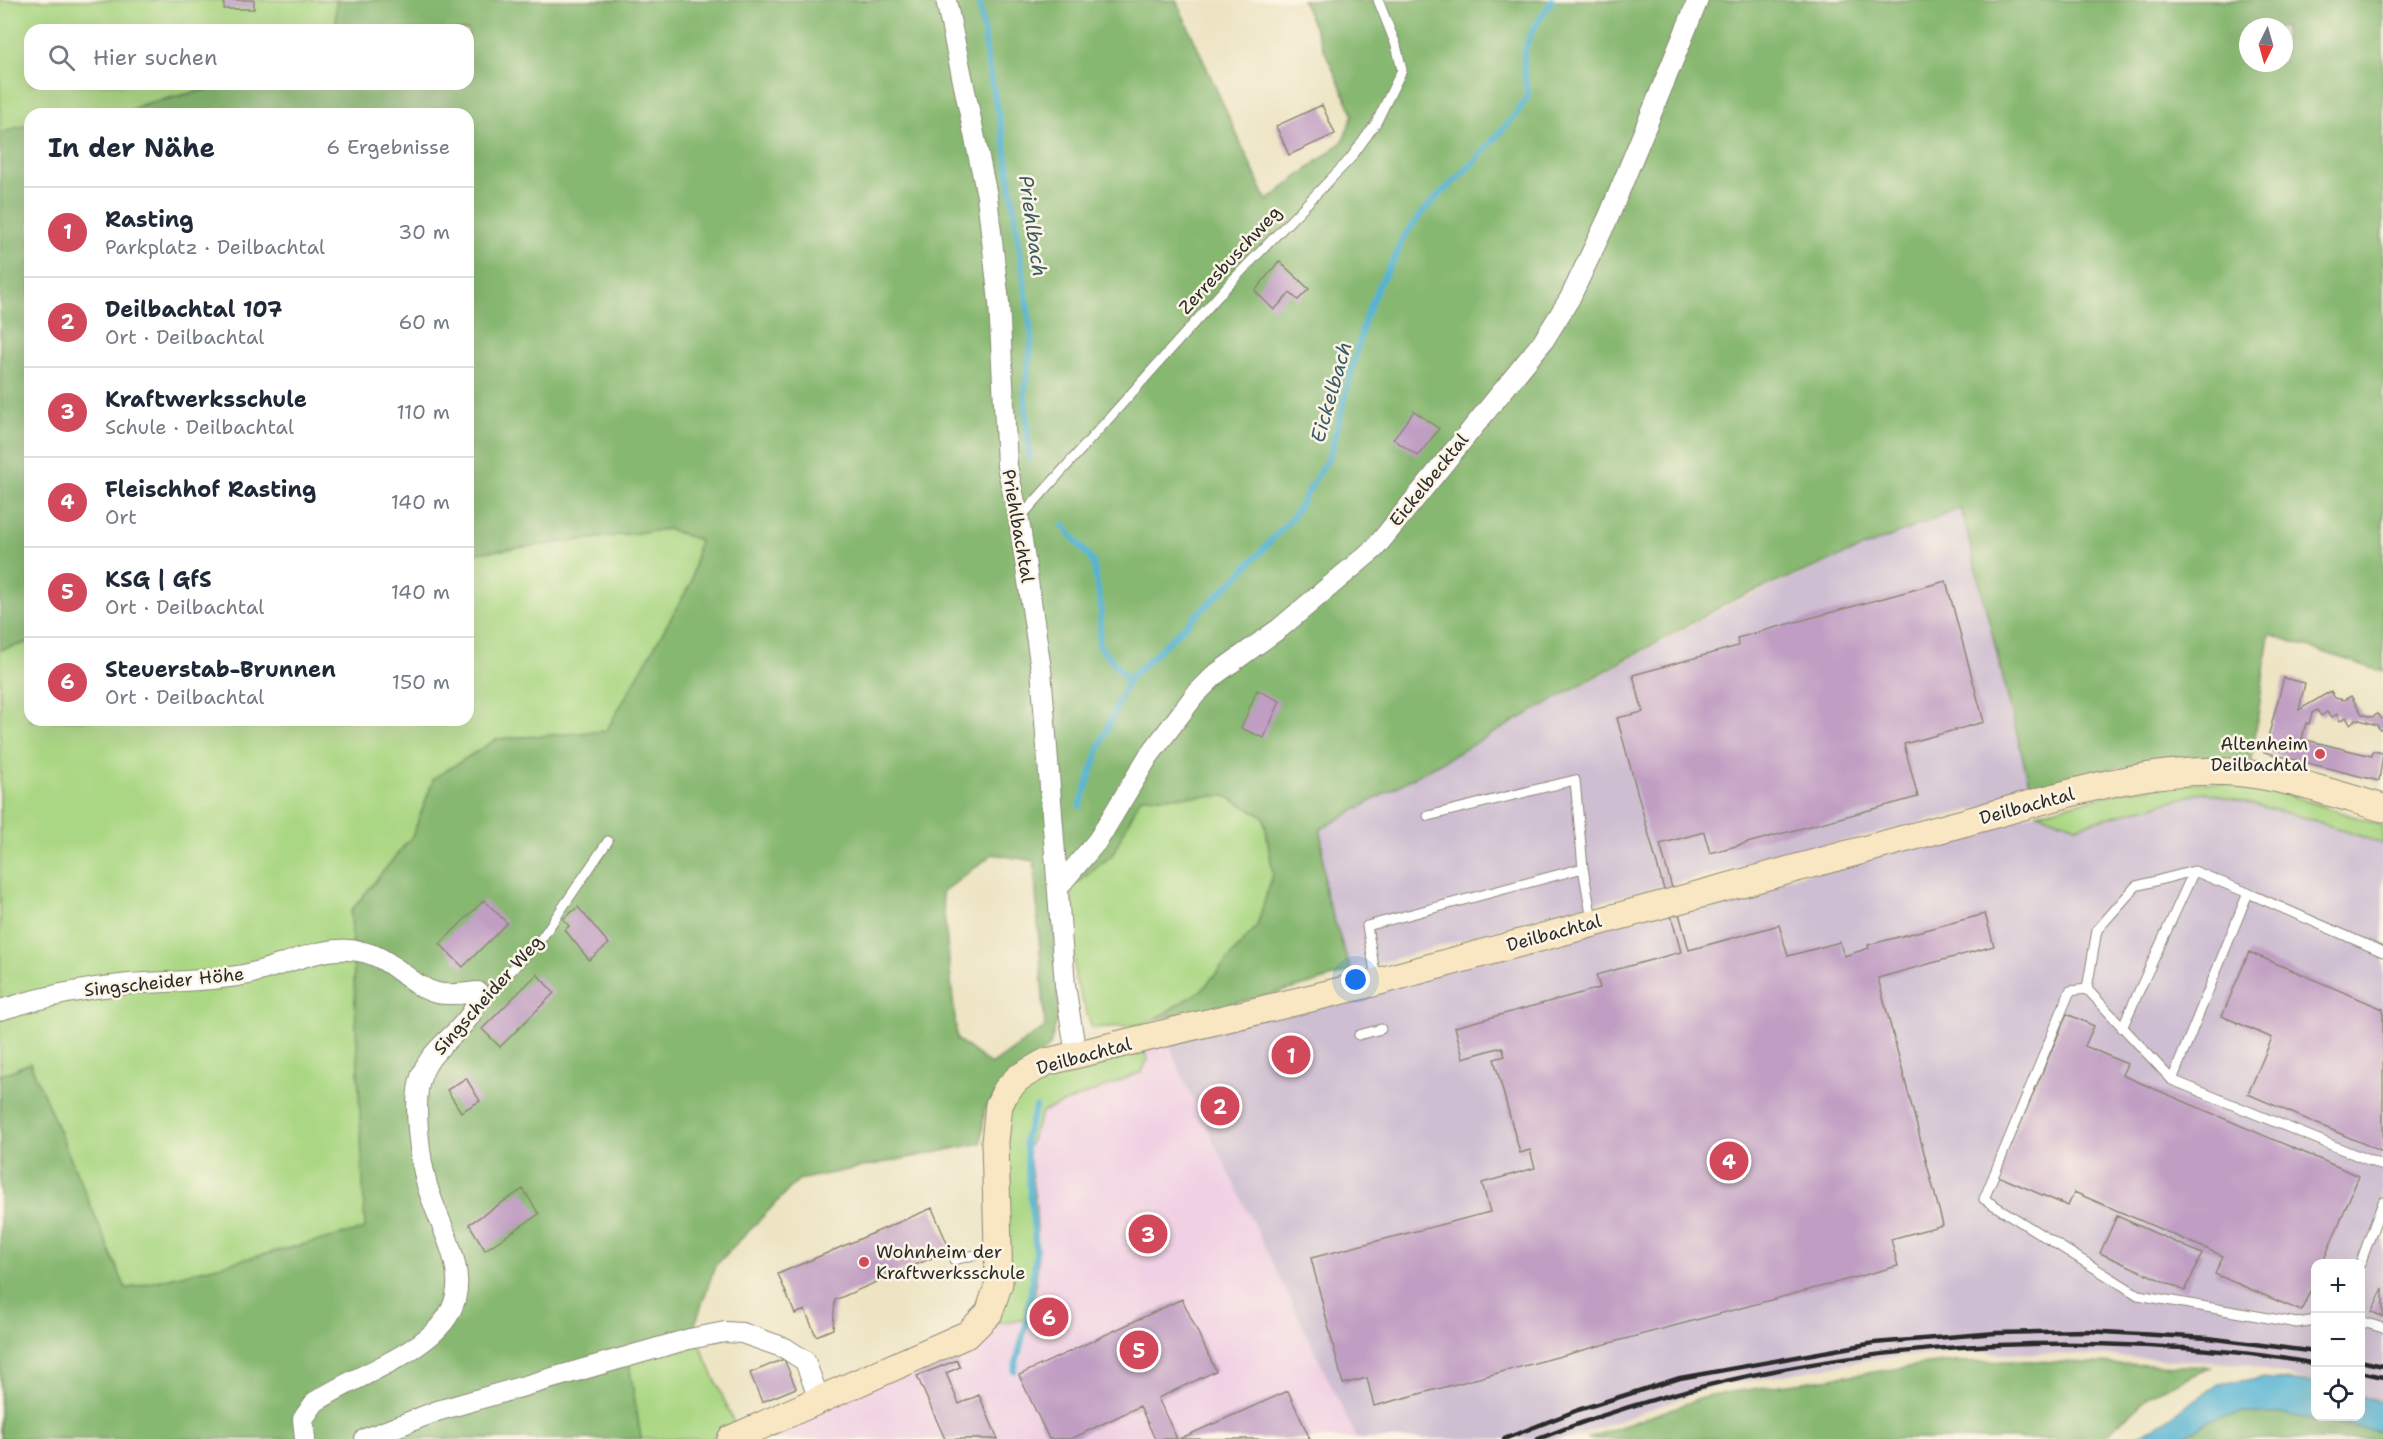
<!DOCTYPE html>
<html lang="de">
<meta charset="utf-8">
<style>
body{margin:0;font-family:"Shantell Sans",sans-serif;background:#f6f6f7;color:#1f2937}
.controls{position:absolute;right:18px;bottom:18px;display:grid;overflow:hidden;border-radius:12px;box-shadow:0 6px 24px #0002}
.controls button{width:54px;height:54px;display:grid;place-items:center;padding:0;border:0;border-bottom:2px solid #e0e1e3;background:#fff;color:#1f2937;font:30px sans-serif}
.compass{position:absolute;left:2239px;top:18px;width:54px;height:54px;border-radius:50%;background:#fff;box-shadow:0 6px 24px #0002;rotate:185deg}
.you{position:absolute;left:1356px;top:980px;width:21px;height:21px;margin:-15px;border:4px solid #fff;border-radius:50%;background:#1a73e8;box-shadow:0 0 0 9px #1a73e833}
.badge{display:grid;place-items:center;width:39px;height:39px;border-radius:50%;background:#d1495b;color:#fff;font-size:20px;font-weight:700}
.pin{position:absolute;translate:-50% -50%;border:3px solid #fff;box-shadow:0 2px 6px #0006}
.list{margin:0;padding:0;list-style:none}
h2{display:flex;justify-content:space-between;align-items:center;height:78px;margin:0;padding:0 24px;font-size:26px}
h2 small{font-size:20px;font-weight:400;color:#747a83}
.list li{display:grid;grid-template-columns:39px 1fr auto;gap:18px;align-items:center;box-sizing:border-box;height:90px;padding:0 24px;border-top:2px solid #e0e1e3}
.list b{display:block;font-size:22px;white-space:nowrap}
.list p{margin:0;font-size:20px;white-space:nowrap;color:#747a83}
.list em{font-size:20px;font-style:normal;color:#747a83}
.icon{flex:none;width:33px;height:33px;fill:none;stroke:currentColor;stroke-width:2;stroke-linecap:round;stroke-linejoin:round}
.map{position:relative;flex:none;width:2383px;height:1439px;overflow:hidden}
.search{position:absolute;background:#fff;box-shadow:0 6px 24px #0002;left:24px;top:24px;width:450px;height:66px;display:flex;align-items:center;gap:15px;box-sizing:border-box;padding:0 21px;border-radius:18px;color:#747a83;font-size:22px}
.panel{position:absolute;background:#fff;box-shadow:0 6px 24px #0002;left:24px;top:108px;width:450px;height:618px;border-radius:18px}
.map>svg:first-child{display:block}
.built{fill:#f0d0e4}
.industrial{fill:#cebed1}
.green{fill:#aad783;stroke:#6a8157;stroke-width:1.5}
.forest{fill:#87b871;stroke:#59724e;stroke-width:1.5;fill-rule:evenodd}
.water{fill:#54b4d3;stroke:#40707f;stroke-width:1.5}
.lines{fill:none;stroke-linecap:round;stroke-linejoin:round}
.stream{stroke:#54b4d3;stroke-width:6}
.building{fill:#c09ec3}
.lane-casing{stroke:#8c8877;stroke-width:11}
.street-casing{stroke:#8c8877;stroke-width:22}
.secondary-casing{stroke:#8c8877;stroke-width:29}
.lane{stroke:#fff;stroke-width:9}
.street{stroke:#fff;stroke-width:20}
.secondary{stroke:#f9e7c3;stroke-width:27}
.rail{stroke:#2b2b2b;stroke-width:4.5}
.poi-dot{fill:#d1495b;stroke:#fcf5e5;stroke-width:2}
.labels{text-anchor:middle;stroke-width:5;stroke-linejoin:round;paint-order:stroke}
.street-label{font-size:18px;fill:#2b2b2b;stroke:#fcf5e5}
.poi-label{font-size:18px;fill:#2b2b2b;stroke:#fcf5e5;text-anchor:end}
.water-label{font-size:20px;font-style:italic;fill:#395b66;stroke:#fcf5e5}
</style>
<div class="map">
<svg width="2383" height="1439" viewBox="0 0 2383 1439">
<rect width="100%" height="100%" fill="#fcf5e5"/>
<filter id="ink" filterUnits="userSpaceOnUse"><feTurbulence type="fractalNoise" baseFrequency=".0167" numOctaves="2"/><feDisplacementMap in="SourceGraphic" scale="12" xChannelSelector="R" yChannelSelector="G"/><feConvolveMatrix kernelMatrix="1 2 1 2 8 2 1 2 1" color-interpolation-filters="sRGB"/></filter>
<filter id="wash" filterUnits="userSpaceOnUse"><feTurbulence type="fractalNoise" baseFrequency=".008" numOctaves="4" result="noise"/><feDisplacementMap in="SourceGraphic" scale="24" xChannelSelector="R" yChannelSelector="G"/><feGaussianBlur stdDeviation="1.35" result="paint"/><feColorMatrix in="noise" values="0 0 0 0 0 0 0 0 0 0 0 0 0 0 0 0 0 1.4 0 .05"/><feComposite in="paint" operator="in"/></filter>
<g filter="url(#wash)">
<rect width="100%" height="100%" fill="#ede4c3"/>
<!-- built -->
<path class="built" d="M 1169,1041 L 1175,1061 L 1357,1439 L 730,1439 L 984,1324 L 1032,1319 L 1038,1261 L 1036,1208 L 1027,1148 L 1042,1112 L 1141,1072 L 1142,1047 Z"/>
<!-- industrial -->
<path class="industrial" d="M 1960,508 L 2032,795 L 1589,904 L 1351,971 L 1325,892 L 1321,829 L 1734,602 Z
M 2204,792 L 2310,819 L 2383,844 L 2383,1403 L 2361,1396 L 2360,1264 L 2316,1264 L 2315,1383 L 2244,1364 L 2088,1355 L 1963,1352 L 1875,1359 L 1708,1388 L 1569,1439 L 1357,1439 L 1175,1061 L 1169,1041 L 2037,813 L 2077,826 Z"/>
<!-- green -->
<path class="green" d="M 0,0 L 336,0 L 336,30 L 30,30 L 30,84 L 230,84 L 143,104 L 123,114 L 30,114 L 30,124 L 0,133 Z
M 668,529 L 699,540 L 691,583 L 606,732 L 497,739 L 434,778 L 413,835 L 351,911 L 366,1229 L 126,1289 L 30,1063 L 0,1076 L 0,650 L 30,642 L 30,720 L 468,720 L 468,554 Z
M 2201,782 L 2264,787 L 2383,826 L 2383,844 L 2310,819 L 2204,792 L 2077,826 L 2037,813 L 2124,791 Z
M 1226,796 L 1264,817 L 1273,874 L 1257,926 L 1202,990 L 1155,1019 L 1140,1025 L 1092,1028 L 1075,979 L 1071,888 L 1112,855 L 1140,797 Z
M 1142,1047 L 1148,1059 L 1142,1072 L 1042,1112 L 1028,1148 L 1036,1208 L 1038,1261 L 1032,1319 L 984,1324 L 999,1126 L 1029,1074 Z
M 699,1343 L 736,1427 L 709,1439 L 641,1439 L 628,1357 Z"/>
<!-- forest -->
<path class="forest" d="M 336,0 L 1176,0 L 1267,201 L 1343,141 L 1353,114 L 1302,0 L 2383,0 L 2383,672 L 2269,634 L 2251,767 L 2201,762 L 2117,767 L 2032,795 L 1961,508 L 1733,600 L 1321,829 L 1325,892 L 1351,971 C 1288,993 1221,1007 1155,1019 L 1202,990 L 1257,926 L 1273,874 L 1264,817 L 1226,796 L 1141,797 L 1112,855 L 1071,888 L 1052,888 L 1059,1011 L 1050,1046 L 1002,1087 L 985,1109 L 981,1143 L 798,1180 L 715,1266 L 690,1339 L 628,1357 L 641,1439 L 0,1439 L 0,1076 L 30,1063 L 126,1289 L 365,1229 L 351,911 L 413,835 L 434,778 L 497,739 L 606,731 L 691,583 L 699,540 L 668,529 L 468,554 L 468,114 L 123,114 L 143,105 L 230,84 L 468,84 L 468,30 L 336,30 ZM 2248,27 L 2284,27 L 2284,63 L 2248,63 ZM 993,854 L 1034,861 L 1045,1027 L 991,1065 L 957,1039 L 942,893 Z
M 30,124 L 30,642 L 0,650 L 0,133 Z
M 2030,1361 L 2211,1367 L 2151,1394 L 2102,1439 L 1586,1439 L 1711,1395 L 1943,1362 Z
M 2242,1413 L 2282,1414 L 2383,1432 L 2383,1439 L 2181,1439 L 2209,1420 Z"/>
<!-- water -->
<path class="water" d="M 2261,1378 L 2315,1383 L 2316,1416 L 2360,1416 L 2361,1396 L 2383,1403 L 2383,1432 L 2282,1414 L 2242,1413 L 2209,1420 L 2181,1439 L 2130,1439 L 2152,1429 L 2219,1384 Z"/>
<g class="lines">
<!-- stream -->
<path class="stream" d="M 979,0 L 989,70 L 1005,144 L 1032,339 L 1025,391 L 1029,458
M 1063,525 L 1093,562 L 1101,606 L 1099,645 L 1128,680
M 1080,806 L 1101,743 L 1128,680 L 1241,573 L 1292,518 L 1330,455 L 1365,319 L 1378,287 L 1397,254 L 1402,239 L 1428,206 L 1474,162 L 1517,113 L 1528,96 C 1518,45 1526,42 1552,0
M 1014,1371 L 1026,1324 L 1036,1254 L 1025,1138 L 1036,1107"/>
</g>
<g id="blocks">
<!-- building -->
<path class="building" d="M 224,0 L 254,0 L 254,9 L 224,9 Z
M 1322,105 L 1335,134 L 1289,155 L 1276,126 Z
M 1279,261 L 1309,289 L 1298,300 L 1290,293 L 1274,310 L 1255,291 Z
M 1414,411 L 1439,429 L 1418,456 L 1393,439 Z
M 1946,581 L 1984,722 L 1904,744 L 1918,797 L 1710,853 L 1704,832 L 1660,844 L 1689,950 L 1779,925 L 1788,956 L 1840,942 L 1844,956 L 1869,948 L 1868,945 L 1985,914 L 1994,946 L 1878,978 L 1943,1225 L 1891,1239 L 1898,1266 L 1374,1406 L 1367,1378 L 1343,1384 L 1311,1258 L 1490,1212 L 1482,1183 L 1535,1168 L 1530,1150 L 1520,1153 L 1494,1059 L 1505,1056 L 1502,1047 L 1463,1058 L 1455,1027 L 1600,988 L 1596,975 L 1681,952 L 1617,718 L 1643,712 L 1633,675 L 1738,646 L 1737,638 Z
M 2284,678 L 2305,683 L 2299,710 L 2331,691 L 2335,698 L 2344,700 L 2351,696 L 2362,714 L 2372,717 L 2378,714 L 2383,720 L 2383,729 L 2380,730 L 2377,725 L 2356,719 L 2350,724 L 2346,717 L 2340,721 L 2337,714 L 2331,718 L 2327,712 L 2321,716 L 2317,710 L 2312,713 L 2309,724 L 2306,723 L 2302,739 L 2372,756 L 2373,751 L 2383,753 L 2379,781 L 2264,752 Z
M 1257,690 L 1280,701 L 1264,738 L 1241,728 Z
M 484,900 L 507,923 L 463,967 L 440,944 Z
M 578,907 L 609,944 L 589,960 L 565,930 L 569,926 L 563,919 Z
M 2249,952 L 2383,1009 L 2383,1152 L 2248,1094 L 2272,1038 L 2222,1016 Z
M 537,974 L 554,993 L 500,1047 L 482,1029 Z
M 2067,1014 L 2094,1026 L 2085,1046 L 2127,1064 L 2122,1075 L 2359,1176 L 2322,1264 L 2316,1264 L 2316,1278 L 2301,1311 L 2215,1274 L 2223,1256 L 2074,1192 L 2068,1206 L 1998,1176 Z
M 466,1078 L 480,1101 L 461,1112 L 447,1090 Z
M 1222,1100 L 1224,1110 L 1218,1111 L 1215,1102 Z
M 523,1189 L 539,1214 L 485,1250 L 469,1224 Z
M 932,1208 L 950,1250 L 835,1300 L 833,1329 L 816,1336 L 805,1310 L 795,1314 L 778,1274 Z
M 2117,1216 L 2202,1254 L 2185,1291 L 2100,1253 Z
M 2383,1288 L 2383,1317 L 2372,1312 Z
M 1182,1299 L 1216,1371 L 1158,1398 L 1177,1439 L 1155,1439 L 1140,1406 L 1071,1439 L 1049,1439 L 1019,1375 Z
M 784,1359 L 796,1388 L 762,1402 L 750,1373 Z
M 957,1360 L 960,1367 L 946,1373 L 959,1404 L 979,1395 L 998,1439 L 945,1439 L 917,1376 Z
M 1288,1391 L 1310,1439 L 1179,1439 Z"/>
</g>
</g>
<g filter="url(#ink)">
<use href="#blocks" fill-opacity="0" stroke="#8c8877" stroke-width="1.5"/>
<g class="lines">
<!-- lane casing -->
<g class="lane-casing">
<path id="lane" d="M 1019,519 L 1229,284 L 1350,159 L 1376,123 L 1402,70 L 1396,45 L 1378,0
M 1428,816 L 1575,780 L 1583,868 L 1592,920
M 2383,952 L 2248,893 L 2172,1080 L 2383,1166
M 1376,978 L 1367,926 L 1583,868
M 2087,989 L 2097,930 L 2136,886 L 2194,871 L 2248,893
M 480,1004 L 541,939 L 608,841
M 2122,1028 L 2194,871
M 1359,1035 L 1381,1029
M 2172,1080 L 2087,989 L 2070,991 L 1984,1199 L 2138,1295 L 2297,1323 L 2316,1320
M 954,1260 L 995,1250
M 2360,1264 L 2383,1202
M 2360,1321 L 2383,1328"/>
</g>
<!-- street casing -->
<g class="street-casing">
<path id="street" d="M 946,0 L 987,196 L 999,302 L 1007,466 L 1019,520 L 1041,669 L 1065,985 L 1076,1055
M 1059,886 L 1098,840 L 1148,757 L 1195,695 L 1216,674 L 1280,628 L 1375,548 L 1544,340 L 1570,298 L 1609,216 L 1698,0
M 0,1010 C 42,997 85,988 129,984 C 167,981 205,982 243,975 C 277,969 313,948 349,950 C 392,952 405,985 437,993 C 450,996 465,993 478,992 C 477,997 476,1005 474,1009 C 458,1039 423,1049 418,1090 C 415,1115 420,1161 427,1185 C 442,1237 484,1289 432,1334 C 399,1363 352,1378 315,1402 L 303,1419 L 305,1439
M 365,1439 L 437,1411 L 689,1339 L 725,1332 L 742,1333 L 785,1348 L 805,1361 L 819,1399"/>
</g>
<!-- secondary casing -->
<g class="secondary-casing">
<path id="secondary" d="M 1675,901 C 1775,874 1875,847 1974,820 C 2057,797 2146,766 2233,772 C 2283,776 2335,794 2383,808
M 731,1439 L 968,1334 L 989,1313 L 999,1283 L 995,1142 L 999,1105 L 1006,1091 L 1018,1078 L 1046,1062 L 1369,984 L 1668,903"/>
</g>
<!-- lane -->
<use href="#lane" class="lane"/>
<!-- street -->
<use href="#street" class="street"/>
<!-- secondary -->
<use href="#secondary" class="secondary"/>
<!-- rail -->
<path class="rail" d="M 2360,1361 L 2383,1366
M 2360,1372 L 2383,1377
M 1504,1439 L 1578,1410 L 1680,1378 L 1874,1343 L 1996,1333 L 2087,1331 L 2208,1338 L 2316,1352
M 1538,1439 C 1731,1363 1941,1335 2148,1346 C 2204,1349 2260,1353 2316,1364"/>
</g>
</g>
<!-- markers -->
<g class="poi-dot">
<circle cx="2320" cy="754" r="6"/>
<circle cx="864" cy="1262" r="6"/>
</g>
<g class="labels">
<!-- street labels -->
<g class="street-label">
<text transform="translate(1230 260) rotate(-47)" y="6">Zerresbuschweg</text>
<text transform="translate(1429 480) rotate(-51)" y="6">Eickelbecktal</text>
<text transform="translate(1018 526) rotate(80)" y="6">Priehlbachtal</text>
<text transform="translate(2027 806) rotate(-15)" y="6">Deilbachtal</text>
<text transform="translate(1554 933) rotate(-15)" y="6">Deilbachtal</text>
<text transform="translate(164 982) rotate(-6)" y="6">Singscheider Höhe</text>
<text transform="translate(488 995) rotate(-48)" y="6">Singscheider Weg</text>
<text transform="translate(1084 1056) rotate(-15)" y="6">Deilbachtal</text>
</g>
<!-- poi labels -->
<g class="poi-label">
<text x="2308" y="750">Altenheim<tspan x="2308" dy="21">Deilbachtal</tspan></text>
<text x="876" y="1258" text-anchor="start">Wohnheim der<tspan x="876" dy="21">Kraftwerksschule</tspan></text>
</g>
<!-- water labels -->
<g class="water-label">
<text transform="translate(1033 226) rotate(82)" y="7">Priehlbach</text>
<text transform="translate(1331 392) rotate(-74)" y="7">Eickelbach</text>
</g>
</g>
</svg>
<div class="controls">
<button>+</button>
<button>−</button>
<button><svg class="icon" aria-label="locate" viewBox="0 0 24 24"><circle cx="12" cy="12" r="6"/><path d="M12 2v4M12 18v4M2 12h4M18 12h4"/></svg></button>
</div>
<svg class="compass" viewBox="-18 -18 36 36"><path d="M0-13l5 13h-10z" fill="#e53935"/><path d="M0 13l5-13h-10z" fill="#747a83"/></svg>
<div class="you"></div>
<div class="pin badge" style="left:1291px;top:1055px">1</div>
<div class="pin badge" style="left:1220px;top:1106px">2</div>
<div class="pin badge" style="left:1148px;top:1234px">3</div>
<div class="pin badge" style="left:1729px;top:1161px">4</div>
<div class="pin badge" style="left:1139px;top:1350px">5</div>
<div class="pin badge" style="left:1049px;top:1317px">6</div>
<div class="search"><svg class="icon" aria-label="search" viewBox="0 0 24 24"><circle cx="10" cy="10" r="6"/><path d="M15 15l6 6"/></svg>Hier suchen</div>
<section class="panel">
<h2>In der Nähe<small>6 Ergebnisse</small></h2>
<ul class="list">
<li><span class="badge">1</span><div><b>Rasting</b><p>Parkplatz · Deilbachtal</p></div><em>30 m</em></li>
<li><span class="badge">2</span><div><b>Deilbachtal 107</b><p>Ort · Deilbachtal</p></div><em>60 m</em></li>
<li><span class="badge">3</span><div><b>Kraftwerksschule</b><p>Schule · Deilbachtal</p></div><em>110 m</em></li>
<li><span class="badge">4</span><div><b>Fleischhof Rasting</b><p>Ort</p></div><em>140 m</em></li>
<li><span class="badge">5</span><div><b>KSG | GfS</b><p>Ort · Deilbachtal</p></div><em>140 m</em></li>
<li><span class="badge">6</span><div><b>Steuerstab-Brunnen</b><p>Ort · Deilbachtal</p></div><em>150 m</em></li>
</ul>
</section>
</div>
